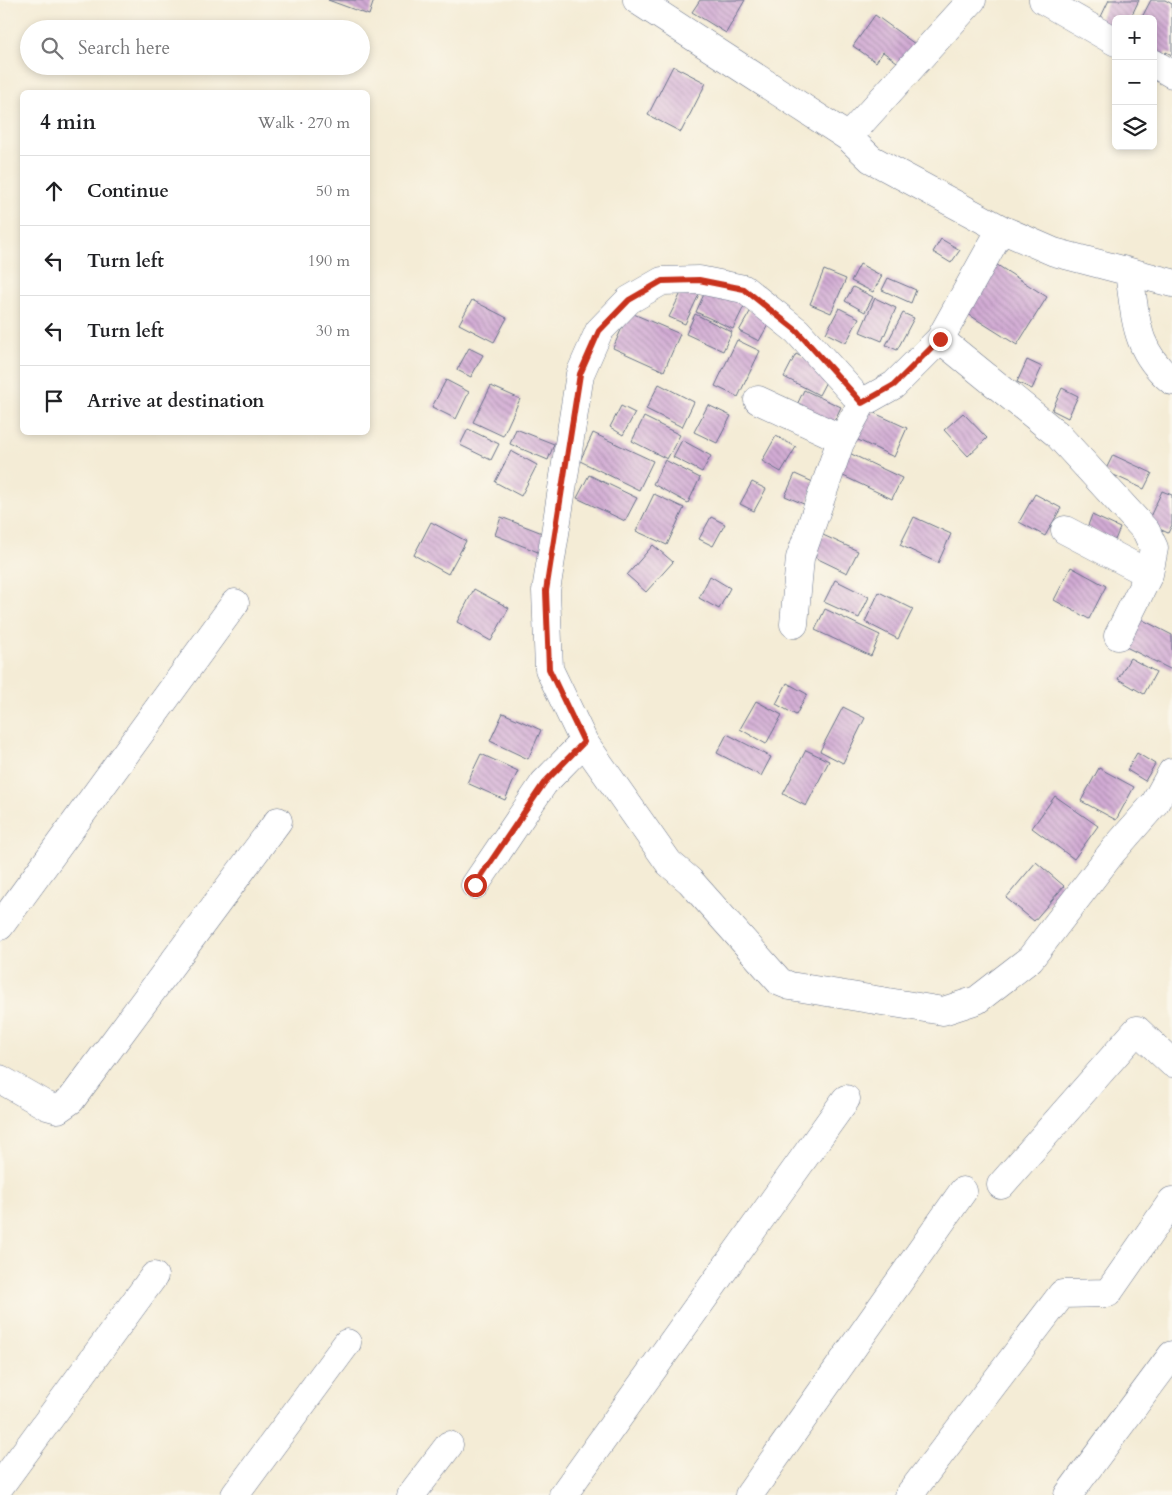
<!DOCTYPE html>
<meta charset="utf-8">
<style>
body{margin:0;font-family:Cardo,serif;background:#f2f2f2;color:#202124}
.controls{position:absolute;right:15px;top:15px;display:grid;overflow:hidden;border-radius:8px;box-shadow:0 2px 8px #0003}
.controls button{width:45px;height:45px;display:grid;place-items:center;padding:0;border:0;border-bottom:1px solid #e0e0e0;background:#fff;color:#202124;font:25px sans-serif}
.stop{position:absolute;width:15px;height:15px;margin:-11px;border:4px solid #c8321e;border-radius:50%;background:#fff}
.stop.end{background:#c8321e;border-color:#fff;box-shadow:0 1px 5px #0008}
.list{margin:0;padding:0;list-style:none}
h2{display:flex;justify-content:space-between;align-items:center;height:65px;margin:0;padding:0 20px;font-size:21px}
h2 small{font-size:16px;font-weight:400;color:#757577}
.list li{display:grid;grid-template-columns:32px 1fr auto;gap:15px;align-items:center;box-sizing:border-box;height:70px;padding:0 20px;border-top:1px solid #e0e0e0}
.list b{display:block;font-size:19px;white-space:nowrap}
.list em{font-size:16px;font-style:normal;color:#757577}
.icon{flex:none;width:28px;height:28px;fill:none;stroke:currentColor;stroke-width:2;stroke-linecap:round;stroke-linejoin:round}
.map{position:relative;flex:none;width:1172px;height:1495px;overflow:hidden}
.search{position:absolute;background:#fff;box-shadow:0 2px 8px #0003;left:20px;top:20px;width:350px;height:55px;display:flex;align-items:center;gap:12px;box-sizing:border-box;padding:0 18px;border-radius:28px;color:#757577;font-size:19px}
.panel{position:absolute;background:#fff;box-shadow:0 2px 8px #0003;left:20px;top:90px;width:350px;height:345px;border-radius:8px}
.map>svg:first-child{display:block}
.building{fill:url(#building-back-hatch)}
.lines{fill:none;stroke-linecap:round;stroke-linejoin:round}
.minor-casing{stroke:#677188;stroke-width:29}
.minor{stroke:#fff;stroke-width:28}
.route{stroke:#c8321e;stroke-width:6}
</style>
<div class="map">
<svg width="1172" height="1495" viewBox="0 0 1172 1495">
<defs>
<pattern id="building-back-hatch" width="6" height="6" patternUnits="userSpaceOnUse" patternTransform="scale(1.25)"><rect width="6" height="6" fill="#d2abd4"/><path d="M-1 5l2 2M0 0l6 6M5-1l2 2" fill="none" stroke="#aa8caf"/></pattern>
</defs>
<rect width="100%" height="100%" fill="#fbf7ec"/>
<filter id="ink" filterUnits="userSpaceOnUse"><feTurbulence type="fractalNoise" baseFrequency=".02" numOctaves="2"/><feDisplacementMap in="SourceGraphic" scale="10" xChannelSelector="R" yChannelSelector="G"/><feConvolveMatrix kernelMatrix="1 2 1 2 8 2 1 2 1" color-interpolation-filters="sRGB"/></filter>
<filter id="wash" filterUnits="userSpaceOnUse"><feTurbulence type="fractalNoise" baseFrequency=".0096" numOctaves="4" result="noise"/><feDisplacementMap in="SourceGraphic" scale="20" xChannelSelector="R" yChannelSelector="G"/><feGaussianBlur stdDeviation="1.12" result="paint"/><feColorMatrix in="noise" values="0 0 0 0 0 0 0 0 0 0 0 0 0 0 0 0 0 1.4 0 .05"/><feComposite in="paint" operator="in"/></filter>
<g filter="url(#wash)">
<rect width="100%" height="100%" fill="#f4ecd6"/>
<g id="blocks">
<!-- building -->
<path class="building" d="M 328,0 L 374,0 L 369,15 Z
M 700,0 L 745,0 L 726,33 L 692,12 Z
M 1109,0 L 1139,0 L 1130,19 L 1116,19 L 1116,34 L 1097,25 Z
M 1151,0 L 1165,0 L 1172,4 L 1172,55 L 1166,52 L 1164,56 L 1153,50 L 1153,19 L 1141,19 Z
M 875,15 L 915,44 L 900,64 L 883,52 L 876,62 L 853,46 Z
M 673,66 L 706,83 L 681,132 L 648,115 Z
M 941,239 L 960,250 L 951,263 L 933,252 Z
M 991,261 L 1047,297 L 1017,345 L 960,309 Z
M 860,264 L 882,276 L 873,292 L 851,281 Z
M 824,270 L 846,279 L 831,313 L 810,304 Z
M 888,278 L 916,290 L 911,303 L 882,290 Z
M 686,283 L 701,290 L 685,324 L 669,317 Z
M 709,283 L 747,300 L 733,329 L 696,312 Z
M 853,287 L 873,297 L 865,312 L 845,301 Z
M 875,298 L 896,308 L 882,341 L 860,332 Z
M 472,300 L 507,318 L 494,342 L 459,324 Z
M 754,305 L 773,316 L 759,341 L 739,331 Z
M 839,308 L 859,318 L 846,343 L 826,333 Z
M 629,312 L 680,334 L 664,371 L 613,348 Z
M 903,313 L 914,318 L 897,350 L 886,345 Z
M 695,314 L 732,332 L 723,351 L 686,334 Z
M 737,340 L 760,351 L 738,397 L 715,386 Z
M 469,348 L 483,355 L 471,377 L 457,370 Z
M 796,354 L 831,372 L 819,395 L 784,377 Z
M 1027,360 L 1042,367 L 1032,389 L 1017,382 Z
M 446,380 L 469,392 L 456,419 L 432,407 Z
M 659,384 L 694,402 L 682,427 L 646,409 Z
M 491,386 L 520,399 L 503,436 L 473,422 Z
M 1062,388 L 1078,396 L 1068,418 L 1052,410 Z
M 804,390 L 841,407 L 832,426 L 795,409 Z
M 708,405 L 731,416 L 717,443 L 694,432 Z
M 621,406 L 635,413 L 623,435 L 610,427 Z
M 870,411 L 907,428 L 894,457 L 856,439 Z
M 963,413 L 987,438 L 968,456 L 944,430 Z
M 644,417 L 680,435 L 667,459 L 632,441 Z
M 468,429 L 499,444 L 491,460 L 460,445 Z
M 516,429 L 554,444 L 548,460 L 510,444 Z
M 593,433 L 653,461 L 639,490 L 580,461 Z
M 776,436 L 796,447 L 781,472 L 762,461 Z
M 682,440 L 711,456 L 702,472 L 673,457 Z
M 511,451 L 537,465 L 521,496 L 495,482 Z
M 847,452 L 902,478 L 892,499 L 837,473 Z
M 1113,455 L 1152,473 L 1144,489 L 1105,471 Z
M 665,460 L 700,478 L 688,503 L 653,484 Z
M 795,474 L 815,483 L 806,505 L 785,496 Z
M 589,475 L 637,498 L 625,521 L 577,498 Z
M 752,482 L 766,489 L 754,511 L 740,504 Z
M 1162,491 L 1172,495 L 1172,525 L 1168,533 L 1147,523 Z
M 654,494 L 684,508 L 667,545 L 636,531 Z
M 1035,494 L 1061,508 L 1045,536 L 1019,522 Z
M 1092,515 L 1120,528 L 1115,540 L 1087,528 Z
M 501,517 L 550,536 L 543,554 L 495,535 Z
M 711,517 L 725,524 L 713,546 L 699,539 Z
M 914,517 L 951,534 L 938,563 L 900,545 Z
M 431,522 L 466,541 L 448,574 L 414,555 Z
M 823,535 L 858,551 L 847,573 L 812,556 Z
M 653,545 L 673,562 L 646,592 L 627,575 Z
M 1071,567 L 1106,586 L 1089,619 L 1054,600 Z
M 710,576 L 730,588 L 719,609 L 699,598 Z
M 835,580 L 869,597 L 859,618 L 824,602 Z
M 474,589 L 509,608 L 491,641 L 457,622 Z
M 879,592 L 913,609 L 898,639 L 865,622 Z
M 825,609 L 880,635 L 871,656 L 815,630 Z
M 1137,617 L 1172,635 L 1172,670 L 1122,645 Z
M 1130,658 L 1156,672 L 1144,694 L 1118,679 Z
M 787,683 L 807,694 L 796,715 L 776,704 Z
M 756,701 L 782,715 L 766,744 L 740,729 Z
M 843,707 L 865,718 L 843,763 L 820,751 Z
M 503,713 L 541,730 L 528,759 L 490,741 Z
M 727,734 L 771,757 L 761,776 L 717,753 Z
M 806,750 L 829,761 L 806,806 L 783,794 Z
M 1137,753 L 1155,764 L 1145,781 L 1127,770 Z
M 481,754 L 518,771 L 505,800 L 467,783 Z
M 1099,768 L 1134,787 L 1116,820 L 1081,801 Z
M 1055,796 L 1098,826 L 1074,859 L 1032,828 Z
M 1036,862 L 1064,886 L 1034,921 L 1006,898 Z"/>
</g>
</g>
<g filter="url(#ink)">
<use href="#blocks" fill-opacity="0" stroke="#677188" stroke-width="1"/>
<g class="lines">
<!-- minor casing -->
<g class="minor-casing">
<path id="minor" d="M 637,0 L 848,137 L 871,159 L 1001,229 L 1054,252 L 1172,283
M 1043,0 L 1116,42
M 1153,63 L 1172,74
M 848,137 L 972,0
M 1129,273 C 1136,317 1134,350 1172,381
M 940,339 L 1057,434 L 1146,531 L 1154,548 L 1149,574 L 1118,636
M 758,400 L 842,439
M 862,403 L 797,331 L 744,289 L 699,280 L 662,281 L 629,300 L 599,331 L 580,374 L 546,591 L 549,669 L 584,742 L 669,863 L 690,881 L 780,982 L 790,986 L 943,1011 L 977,1000 L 1030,959 L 1113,851 L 1155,803 L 1172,772
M 1065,530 L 1149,574
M 794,624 L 800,558 L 840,443 L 862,403 L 894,385 L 940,339 L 1001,229
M 475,885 L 544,783 L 584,742
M 0,926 L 235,603
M 0,1079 L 47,1106 L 58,1109 L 71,1100 L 278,821
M 1001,1185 L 1137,1030 L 1172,1063
M 0,1486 L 154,1276
M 235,1495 L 347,1343
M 411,1495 L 449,1445
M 563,1495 L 846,1099
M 749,1495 L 963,1191
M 909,1495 L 1062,1294 L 1108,1293 L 1172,1201
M 1068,1495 L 1172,1355"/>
</g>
<!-- minor -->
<use href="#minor" class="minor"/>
</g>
</g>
<g class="lines" filter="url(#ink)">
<!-- route -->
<path class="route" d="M 475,885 L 544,783 L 584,742 L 549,669 L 546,591 L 580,374 L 599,331 L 629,300 L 662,281 L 699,280 L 744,289 L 797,331 L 862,403 L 894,385 L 940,339"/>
</g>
</svg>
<div class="controls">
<button>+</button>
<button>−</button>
<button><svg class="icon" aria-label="layers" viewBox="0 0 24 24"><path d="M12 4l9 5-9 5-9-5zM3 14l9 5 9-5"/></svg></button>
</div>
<div class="stop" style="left:475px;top:885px"></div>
<div class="stop end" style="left:940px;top:339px"></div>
<div class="search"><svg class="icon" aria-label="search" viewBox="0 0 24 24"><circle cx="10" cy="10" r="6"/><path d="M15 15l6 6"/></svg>Search here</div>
<section class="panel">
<h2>4 min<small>Walk · 270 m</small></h2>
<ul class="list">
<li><svg class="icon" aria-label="ahead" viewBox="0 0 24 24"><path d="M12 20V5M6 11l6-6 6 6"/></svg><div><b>Continue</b></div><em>50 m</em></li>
<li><svg class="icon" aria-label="left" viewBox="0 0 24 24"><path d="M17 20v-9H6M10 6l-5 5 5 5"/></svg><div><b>Turn left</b></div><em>190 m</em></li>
<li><svg class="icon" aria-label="left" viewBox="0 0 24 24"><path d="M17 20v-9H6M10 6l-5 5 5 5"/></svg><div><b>Turn left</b></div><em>30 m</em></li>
<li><svg class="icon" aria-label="arrive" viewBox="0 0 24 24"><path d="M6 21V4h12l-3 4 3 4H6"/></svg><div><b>Arrive at destination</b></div></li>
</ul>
</section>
</div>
